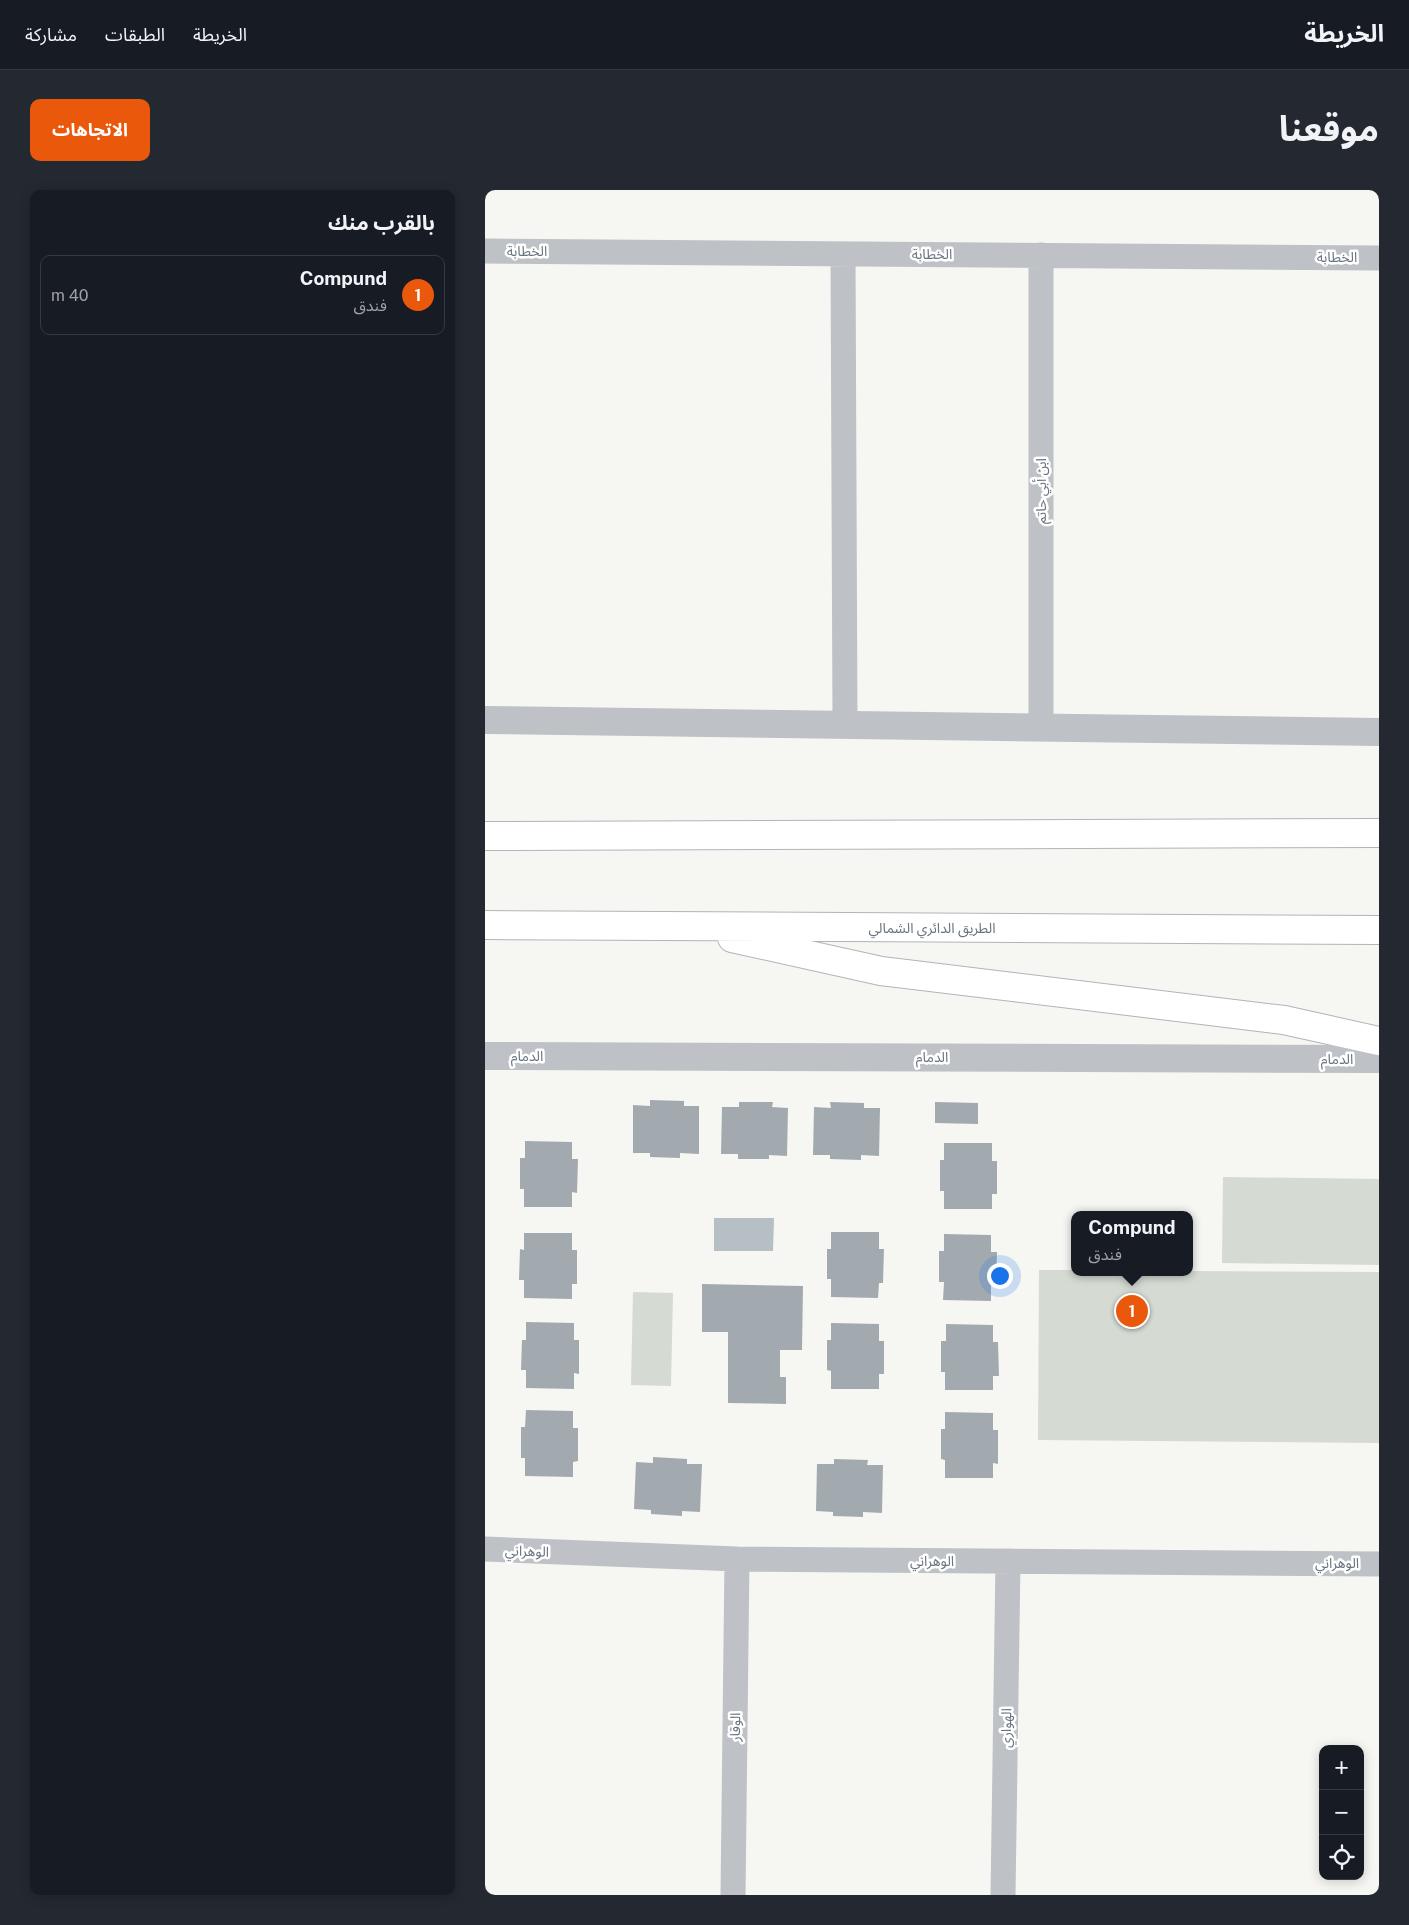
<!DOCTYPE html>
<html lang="ar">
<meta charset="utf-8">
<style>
body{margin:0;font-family:"Public Sans","Noto Sans Arabic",sans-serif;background:#242831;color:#f1f3f6;direction:rtl}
.controls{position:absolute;right:15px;bottom:15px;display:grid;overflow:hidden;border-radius:10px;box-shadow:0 2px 12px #0003}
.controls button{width:45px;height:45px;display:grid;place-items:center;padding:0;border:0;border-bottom:1px solid #363941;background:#171b24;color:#f1f3f6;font:25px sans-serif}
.you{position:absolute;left:514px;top:1085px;width:18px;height:18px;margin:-12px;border:4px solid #fff;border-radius:50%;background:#1a73e8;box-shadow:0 0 0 8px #1a73e833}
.badge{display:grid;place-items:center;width:32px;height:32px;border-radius:50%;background:#ea580c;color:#fff;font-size:16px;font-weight:700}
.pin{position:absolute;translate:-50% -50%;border:2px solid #fff;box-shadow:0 1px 5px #0006}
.popup{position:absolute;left:586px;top:1021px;width:122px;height:65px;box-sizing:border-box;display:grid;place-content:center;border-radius:10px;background:#171b24;filter:drop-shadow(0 1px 4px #0005);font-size:16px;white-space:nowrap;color:#9ea1a6}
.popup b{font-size:19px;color:#f1f3f6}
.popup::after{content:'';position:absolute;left:50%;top:100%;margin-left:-10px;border:10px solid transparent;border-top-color:#171b24}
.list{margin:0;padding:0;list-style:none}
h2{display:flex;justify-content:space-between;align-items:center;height:65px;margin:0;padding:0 20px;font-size:21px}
h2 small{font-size:16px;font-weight:400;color:#9ea1a6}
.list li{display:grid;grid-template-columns:32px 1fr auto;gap:15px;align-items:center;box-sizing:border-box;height:80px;margin:0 10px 10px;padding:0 10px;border:1px solid #363941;border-radius:10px}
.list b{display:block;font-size:19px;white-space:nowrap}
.list p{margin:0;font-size:16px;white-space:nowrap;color:#9ea1a6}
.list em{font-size:16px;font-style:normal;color:#9ea1a6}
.icon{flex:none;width:28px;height:28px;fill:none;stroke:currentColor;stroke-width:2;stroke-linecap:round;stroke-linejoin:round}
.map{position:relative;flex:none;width:894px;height:1705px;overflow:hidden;direction:ltr;border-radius:10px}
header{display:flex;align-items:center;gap:30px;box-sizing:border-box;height:70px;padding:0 25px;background:#171b24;border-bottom:1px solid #363941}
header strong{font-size:24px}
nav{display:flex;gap:28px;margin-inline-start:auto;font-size:18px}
.intro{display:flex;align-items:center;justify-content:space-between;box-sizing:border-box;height:120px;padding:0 30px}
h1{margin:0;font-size:35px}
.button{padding:12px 22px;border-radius:10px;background:#ea580c;color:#fff;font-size:18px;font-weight:700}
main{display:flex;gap:30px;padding:0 30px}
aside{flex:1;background:#171b24;border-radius:10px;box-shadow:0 2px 12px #0003}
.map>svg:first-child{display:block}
.green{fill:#d5dad3}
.water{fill:#b6bfc4}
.building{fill:#a3aaaf}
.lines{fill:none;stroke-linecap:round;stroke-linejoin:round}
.motorway-casing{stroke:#b1b4b8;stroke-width:30}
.minor{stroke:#bec1c5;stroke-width:25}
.tertiary{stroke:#bec1c5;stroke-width:28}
.motorway{stroke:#fff;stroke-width:28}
.labels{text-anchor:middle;stroke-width:5;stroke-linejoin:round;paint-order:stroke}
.street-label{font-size:14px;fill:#687481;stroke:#fff}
</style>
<header>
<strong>الخريطة</strong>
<nav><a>الخريطة</a><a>الطبقات</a><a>مشاركة</a></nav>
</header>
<div class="intro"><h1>موقعنا</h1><a class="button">الاتجاهات</a></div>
<main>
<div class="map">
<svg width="894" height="1705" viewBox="0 0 894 1705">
<rect width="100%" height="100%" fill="#f6f6f3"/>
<!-- green -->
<path class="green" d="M 738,987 L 894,989 L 894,1075 L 737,1073 Z
M 554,1080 L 589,1080 L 590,1082 L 704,1082 L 705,1081 L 894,1082 L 894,1253 L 553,1250 Z
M 148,1102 L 188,1103 L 186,1196 L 146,1195 Z"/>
<!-- water -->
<path class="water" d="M 229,1028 L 289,1028 L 288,1061 L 229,1061 Z"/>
<!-- building -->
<path class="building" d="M 165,910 L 199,911 L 199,916 L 214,916 L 214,964 L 195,963 L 195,968 L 165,967 L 165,963 L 148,963 L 148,915 L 165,916 Z
M 254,912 L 288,912 L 287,917 L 303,918 L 302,966 L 284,965 L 284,969 L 253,969 L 253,964 L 236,964 L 237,917 L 254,917 Z
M 345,912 L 379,913 L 379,918 L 395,918 L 394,966 L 376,965 L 376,970 L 345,969 L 345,965 L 328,965 L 329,917 L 346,918 Z
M 450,912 L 493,913 L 493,934 L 450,933 Z
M 40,951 L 87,952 L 87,969 L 93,969 L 92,1003 L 87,1002 L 87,1017 L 39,1017 L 39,999 L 35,999 L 35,968 L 40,968 Z
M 459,953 L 507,953 L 507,971 L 512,971 L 512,1004 L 507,1004 L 507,1019 L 459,1019 L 459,1001 L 455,1001 L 455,970 L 459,970 Z
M 346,1042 L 394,1042 L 394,1059 L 399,1059 L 398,1093 L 394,1093 L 393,1108 L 346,1107 L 346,1089 L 342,1089 L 342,1059 L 346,1059 Z
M 39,1043 L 87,1043 L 87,1060 L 92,1060 L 92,1094 L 87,1094 L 87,1109 L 39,1108 L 39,1090 L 34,1090 L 35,1059 L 39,1060 Z
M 459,1044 L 506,1045 L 506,1062 L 512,1062 L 511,1096 L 506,1095 L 506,1111 L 458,1110 L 459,1092 L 454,1092 L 454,1061 L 459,1061 Z
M 217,1094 L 318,1096 L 317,1160 L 295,1160 L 295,1187 L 301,1187 L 301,1214 L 243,1213 L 243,1142 L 217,1142 Z
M 41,1132 L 89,1133 L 89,1150 L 94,1150 L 94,1184 L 89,1183 L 89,1199 L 41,1198 L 41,1180 L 36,1180 L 37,1150 L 41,1150 Z
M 346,1133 L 394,1134 L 394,1151 L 399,1151 L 399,1184 L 394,1184 L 394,1199 L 346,1199 L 346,1181 L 342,1180 L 342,1150 L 346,1150 Z
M 461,1134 L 508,1135 L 508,1152 L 513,1152 L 514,1186 L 508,1186 L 508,1200 L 460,1200 L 460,1182 L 456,1182 L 456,1151 L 461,1151 Z
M 41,1220 L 88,1221 L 88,1238 L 93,1238 L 93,1271 L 88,1272 L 88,1287 L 40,1286 L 40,1268 L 36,1268 L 36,1237 L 40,1237 Z
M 460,1222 L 508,1223 L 508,1240 L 513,1240 L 513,1274 L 508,1273 L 508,1288 L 460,1288 L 460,1270 L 456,1269 L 456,1239 L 460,1239 Z
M 168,1267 L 202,1269 L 202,1274 L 217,1274 L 215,1322 L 197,1321 L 197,1326 L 166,1324 L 166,1320 L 149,1319 L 151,1272 L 168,1273 Z
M 349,1269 L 383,1270 L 382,1275 L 398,1275 L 397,1323 L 378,1322 L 378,1327 L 348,1326 L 348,1322 L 331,1321 L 332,1274 L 349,1274 Z"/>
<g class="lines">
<!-- motorway casing -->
<g class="motorway-casing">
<path id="motorway" d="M 0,646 L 894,643
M 0,735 L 894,740
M 247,748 L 396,781 L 799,830 L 894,851"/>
</g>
<!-- minor -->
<path class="minor" d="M 0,61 L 894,68
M 358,64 L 360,535
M 556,538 L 556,65
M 0,1359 L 252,1369 L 894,1374
M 248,1705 L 252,1369
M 518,1705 L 523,1371"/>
<!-- tertiary -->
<path class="tertiary" d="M 0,530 L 894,542
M 0,866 L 894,869"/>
<!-- motorway -->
<use href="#motorway" class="motorway"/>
</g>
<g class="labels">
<!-- street labels -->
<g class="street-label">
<text x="42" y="66">الخطابة</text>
<text x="447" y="69">الخطابة</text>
<text x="852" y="72">الخطابة</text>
<text transform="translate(556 301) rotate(-90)" y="5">ابن أبي حاتم</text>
<text x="447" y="743">الطريق الدائري الشمالي</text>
<text x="42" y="871">الدمام</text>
<text x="447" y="872">الدمام</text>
<text x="852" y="874">الدمام</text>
<text transform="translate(42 1361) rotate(2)" y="5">الوهراني</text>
<text x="447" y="1376">الوهراني</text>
<text x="852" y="1378">الوهراني</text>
<text transform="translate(250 1537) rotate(-89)" y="5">الوقار</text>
<text transform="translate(521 1538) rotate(-89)" y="5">الهواري</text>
</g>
</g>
</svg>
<div class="controls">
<button>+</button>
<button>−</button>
<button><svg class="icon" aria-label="locate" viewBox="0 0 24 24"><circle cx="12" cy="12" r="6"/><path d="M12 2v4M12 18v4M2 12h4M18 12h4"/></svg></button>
</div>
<div class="you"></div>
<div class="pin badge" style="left:647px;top:1121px">1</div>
<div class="popup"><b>Compund</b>فندق</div>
</div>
<aside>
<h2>بالقرب منك<small></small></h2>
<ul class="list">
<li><span class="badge">1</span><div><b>Compund</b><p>فندق</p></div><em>40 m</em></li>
</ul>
</aside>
</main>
